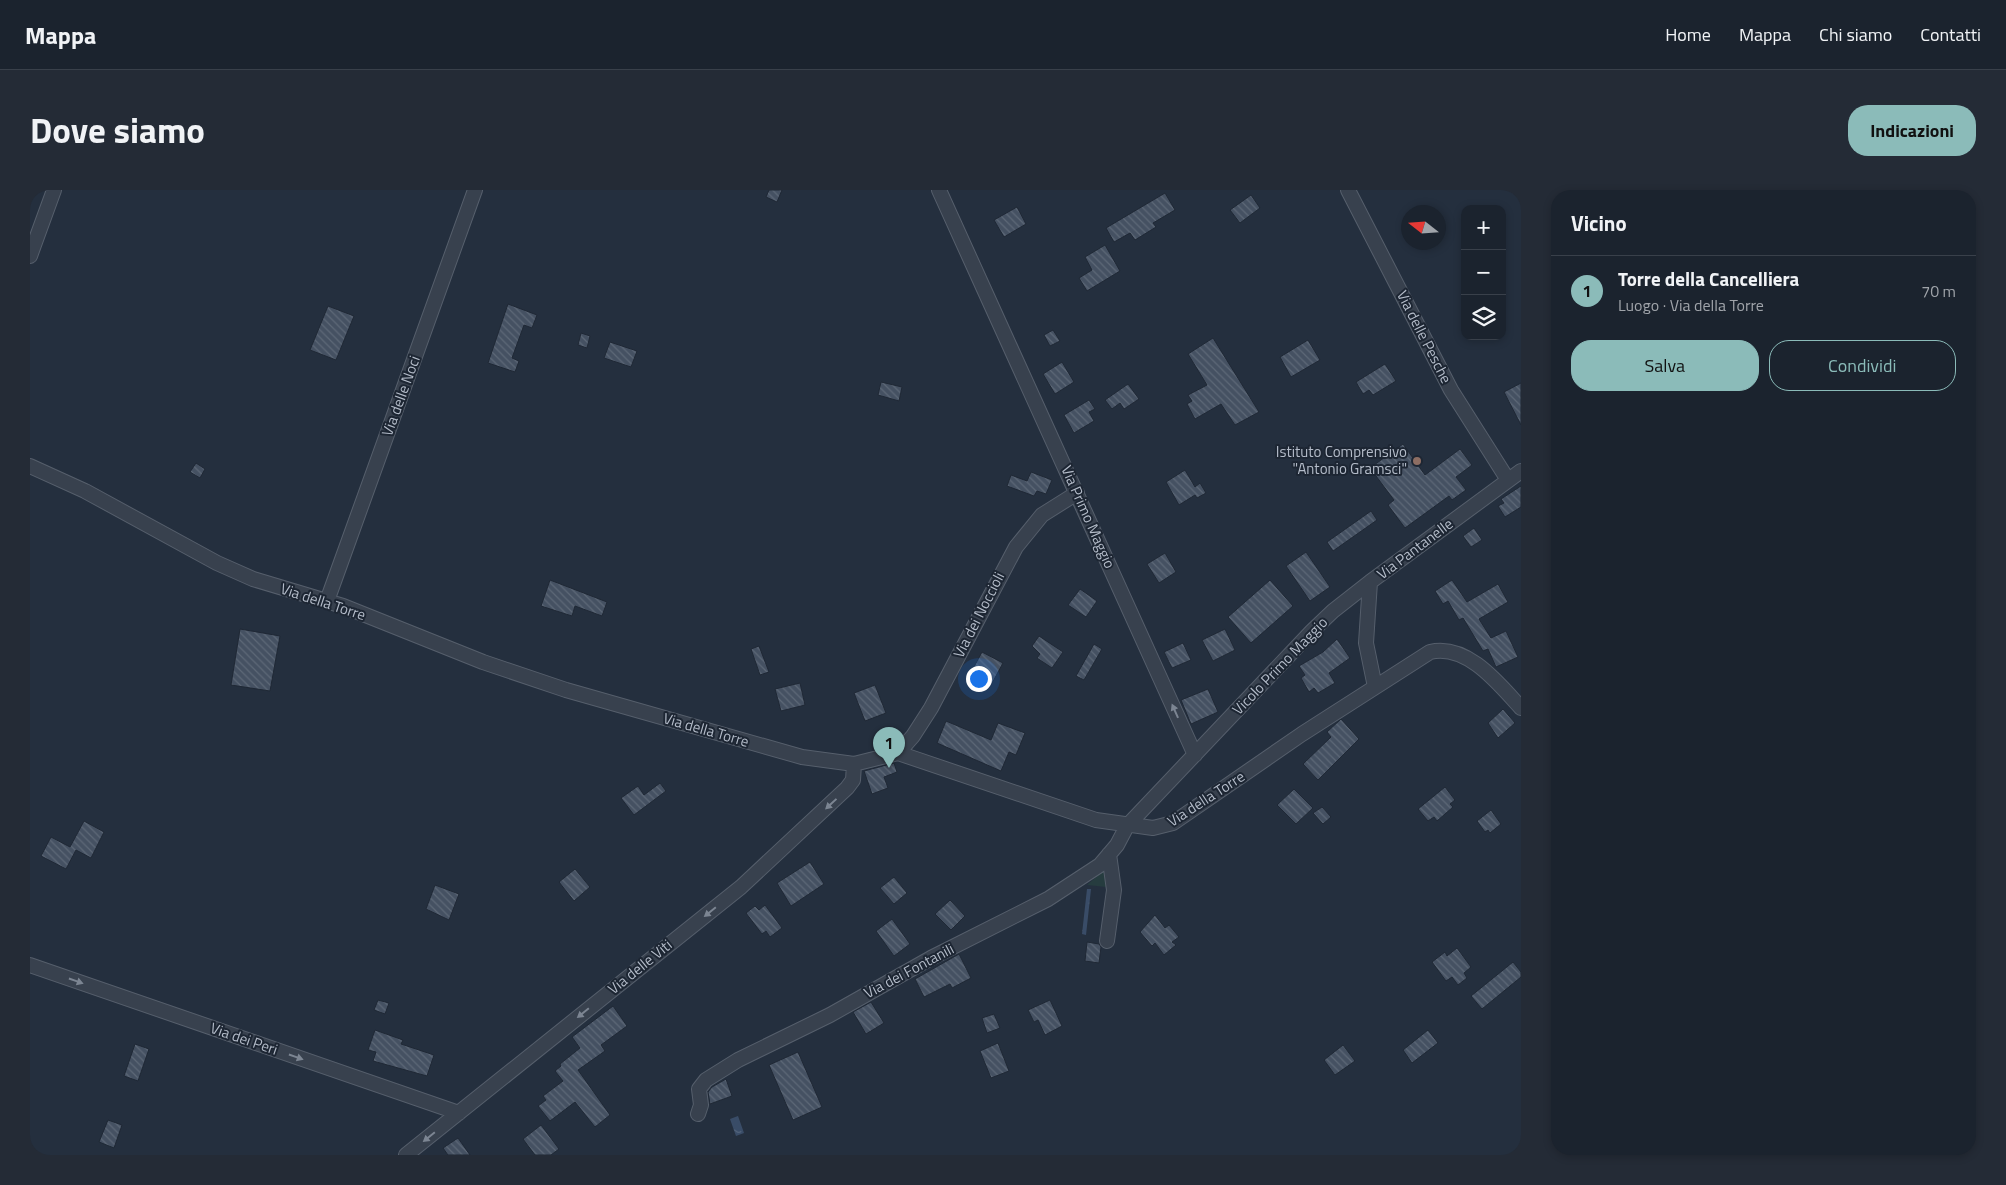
<!DOCTYPE html>
<html lang="it">
<meta charset="utf-8">
<style>
body{margin:0;font-family:"Titillium Web",sans-serif;background:#242b36;color:#f1f3f6}
.controls{position:absolute;right:15px;top:15px;display:grid;overflow:hidden;border-radius:10px;box-shadow:0 2px 8px #0003}
.controls button{width:45px;height:45px;display:grid;place-items:center;padding:0;border:0;border-bottom:1px solid #39404a;background:#1b232e;color:#f1f3f6;font:25px sans-serif}
.compass{position:absolute;left:1371px;top:15px;width:45px;height:45px;border-radius:50%;background:#1b232e;box-shadow:0 2px 8px #0003;rotate:287deg}
.you{position:absolute;left:948px;top:488px;width:18px;height:18px;margin:-12px;border:4px solid #fff;border-radius:50%;background:#1a73e8;box-shadow:0 0 0 8px #1a73e833}
.badge{display:grid;place-items:center;width:32px;height:32px;border-radius:50%;background:#8bbbb9;color:#111;font-size:16px;font-weight:700}
.pin{position:absolute;translate:-50% -41px;filter:drop-shadow(0 1px 2px #0008)}
.pin::after{content:'';position:absolute;top:26px;width:18px;height:15px;background:inherit;clip-path:polygon(0 0,100% 0,50% 100%)}
.list{margin:0;padding:0;list-style:none}
h2{display:flex;justify-content:space-between;align-items:center;height:65px;margin:0;padding:0 20px;font-size:21px}
h2 small{font-size:16px;font-weight:400;color:#a0a4aa}
.list li{display:grid;grid-template-columns:32px 1fr auto;gap:15px;align-items:center;box-sizing:border-box;height:70px;padding:0 20px;border-top:1px solid #39404a}
.list b{display:block;font-size:19px;white-space:nowrap}
.list p{margin:0;font-size:16px;white-space:nowrap;color:#a0a4aa}
.list em{font-size:16px;font-style:normal;color:#a0a4aa}
.actions{display:flex;gap:10px;padding:15px 20px}
.actions a{flex:1;padding:11px 0;border:1px solid #8bbbb9;border-radius:20px;text-align:center;font-size:18px;color:#8bbbb9}
.actions .main{background:#8bbbb9;color:#111}
.icon{flex:none;width:28px;height:28px;fill:none;stroke:currentColor;stroke-width:2;stroke-linecap:round;stroke-linejoin:round}
.map{position:relative;flex:none;width:1491px;height:965px;overflow:hidden;border-radius:20px}
header{display:flex;align-items:center;gap:30px;box-sizing:border-box;height:70px;padding:0 25px;background:#1b232e;border-bottom:1px solid #39404a}
header strong{font-size:24px}
nav{display:flex;gap:28px;margin-inline-start:auto;font-size:18px}
.intro{display:flex;align-items:center;justify-content:space-between;box-sizing:border-box;height:120px;padding:0 30px}
h1{margin:0;font-size:35px}
.button{padding:12px 22px;border-radius:20px;background:#8bbbb9;color:#111;font-size:18px;font-weight:700}
main{display:flex;gap:30px;padding:0 30px}
aside{flex:1;background:#1b232e;border-radius:20px;box-shadow:0 2px 8px #0003}
.map>svg:first-child{display:block}
.green{fill:#263c3f}
.water{fill:url(#water-ripples)}
.building{fill:url(#building-back-hatch);stroke:#1f2835}
.lines{fill:none;stroke-linecap:round;stroke-linejoin:round}
.minor-casing{stroke:#565f6c;stroke-width:16}
.minor{stroke:#38414e;stroke-width:14}
.oneway{fill:#7c8592}
.education-dot{fill:#8d6e63;stroke:#1d2633;stroke-width:2}
.labels{text-anchor:middle;stroke-width:4;stroke-linejoin:round;paint-order:stroke}
.street-label{font-size:15px;fill:#b4bcc9;stroke:#1d2633}
.poi-label{font-size:15px;fill:#b4bcc9;stroke:#1d2633;text-anchor:end}
</style>
<header>
<strong>Mappa</strong>
<nav><a>Home</a><a>Mappa</a><a>Chi siamo</a><a>Contatti</a></nav>
</header>
<div class="intro"><h1>Dove siamo</h1><a class="button">Indicazioni</a></div>
<main>
<div class="map">
<svg width="1491" height="965" viewBox="0 0 1491 965">
<defs>
<pattern id="water-ripples" width="26" height="14" patternUnits="userSpaceOnUse" patternTransform="scale(1.25)"><rect width="26" height="14" fill="#394c67"/><path d="M2 4q2-2 4 0t4 0M15 11q2-2 4 0t4 0" fill="none" stroke="#53647b"/></pattern>
<pattern id="building-back-hatch" width="6" height="6" patternUnits="userSpaceOnUse" patternTransform="scale(1.25)"><rect width="6" height="6" fill="#455162"/><path d="M-1 5l2 2M0 0l6 6M5-1l2 2" fill="none" stroke="#5d6877"/></pattern>
</defs>
<rect width="100%" height="100%" fill="#242f3e"/>
<!-- green -->
<path class="green" d="M 1073,681 L 1075,682 L 1076,697 L 1057,695 Z"/>
<!-- water -->
<path class="water" d="M 1057,699 L 1061,699 L 1056,745 L 1052,744 Z
M 708,926 L 714,943 L 706,946 L 700,929 Z"/>
<!-- building -->
<path class="building" d="M 739,0 L 752,0 L 747,12 L 736,7 Z
M 1135,3 L 1145,20 L 1123,33 L 1126,37 L 1105,50 L 1100,43 L 1084,52 L 1076,38 Z
M 1221,5 L 1230,18 L 1210,33 L 1200,20 Z
M 987,17 L 996,34 L 974,47 L 964,30 Z
M 1075,55 L 1090,81 L 1057,101 L 1049,88 L 1062,80 L 1055,67 Z
M 478,114 L 507,125 L 502,138 L 494,135 L 482,168 L 489,171 L 485,182 L 458,173 Z
M 298,116 L 324,126 L 306,170 L 280,160 Z
M 1023,140 L 1030,151 L 1020,156 L 1014,145 Z
M 551,143 L 560,146 L 557,158 L 548,155 Z
M 1183,148 L 1229,222 L 1205,235 L 1191,214 L 1165,229 L 1157,214 L 1162,211 L 1158,205 L 1177,195 L 1158,164 Z
M 1278,150 L 1290,170 L 1261,187 L 1250,167 Z
M 580,152 L 607,161 L 601,177 L 574,168 Z
M 1032,172 L 1044,192 L 1025,204 L 1013,184 Z
M 1355,174 L 1366,191 L 1343,205 L 1339,200 L 1333,204 L 1326,192 Z
M 851,192 L 872,197 L 869,211 L 848,205 Z
M 1491,193 L 1491,235 L 1474,202 Z
M 1098,194 L 1109,209 L 1094,219 L 1090,213 L 1082,219 L 1075,210 Z
M 1059,210 L 1065,219 L 1059,222 L 1064,231 L 1044,243 L 1034,225 Z
M 1373,254 L 1395,285 L 1430,259 L 1442,275 L 1426,287 L 1436,300 L 1422,310 L 1419,306 L 1375,338 L 1358,315 L 1364,310 L 1340,278 Z
M 166,273 L 175,279 L 170,288 L 160,282 Z
M 1155,280 L 1165,297 L 1170,293 L 1176,303 L 1167,308 L 1165,305 L 1149,315 L 1136,292 Z
M 1001,282 L 1022,290 L 1016,304 L 1007,301 L 1004,306 L 977,296 L 981,285 L 997,291 Z
M 1491,296 L 1491,317 L 1475,327 L 1468,316 L 1474,313 L 1471,309 Z
M 1341,321 L 1347,330 L 1303,361 L 1297,352 Z
M 1444,338 L 1452,350 L 1441,357 L 1433,346 Z
M 1276,362 L 1300,397 L 1280,411 L 1256,376 Z
M 1135,363 L 1146,382 L 1129,393 L 1117,374 Z
M 520,390 L 577,412 L 572,426 L 545,416 L 542,426 L 511,416 Z
M 1240,390 L 1263,416 L 1221,453 L 1198,427 Z
M 1422,390 L 1437,412 L 1468,394 L 1478,412 L 1449,429 L 1461,448 L 1476,441 L 1488,467 L 1466,477 L 1458,459 L 1453,461 L 1433,428 L 1429,430 L 1418,411 L 1413,414 L 1405,401 Z
M 1050,399 L 1067,411 L 1056,427 L 1038,415 Z
M 210,439 L 250,446 L 240,501 L 201,495 Z
M 1195,439 L 1205,460 L 1183,471 L 1172,450 Z
M 1009,446 L 1033,462 L 1022,478 L 1007,468 L 1010,464 L 1002,456 Z
M 1307,449 L 1320,468 L 1299,483 L 1305,493 L 1288,503 L 1284,498 L 1279,502 L 1271,488 L 1275,485 L 1269,476 L 1293,462 Z
M 1153,453 L 1161,470 L 1142,478 L 1134,462 Z
M 1064,454 L 1072,459 L 1054,490 L 1046,486 Z
M 729,456 L 739,482 L 730,485 L 721,459 Z
M 952,462 L 973,473 L 960,497 L 939,486 Z
M 770,493 L 775,515 L 751,521 L 745,499 Z
M 845,495 L 856,523 L 835,531 L 824,503 Z
M 1178,499 L 1188,522 L 1161,534 L 1151,510 Z
M 1473,519 L 1485,533 L 1468,548 L 1458,533 Z
M 1311,529 L 1329,549 L 1288,590 L 1273,574 L 1301,547 L 1297,542 Z
M 916,531 L 961,550 L 968,533 L 995,543 L 986,565 L 979,562 L 971,581 L 907,553 Z
M 864,573 L 867,582 L 854,587 L 858,598 L 842,604 L 834,581 Z
M 630,593 L 636,601 L 604,625 L 591,608 L 608,596 L 614,605 Z
M 1415,597 L 1425,610 L 1420,614 L 1423,617 L 1407,631 L 1404,627 L 1398,631 L 1388,619 Z
M 1264,599 L 1283,618 L 1266,634 L 1247,615 Z
M 1292,617 L 1301,627 L 1293,634 L 1283,623 Z
M 1461,620 L 1471,634 L 1460,643 L 1458,640 L 1455,642 L 1447,631 Z
M 54,631 L 74,642 L 61,668 L 46,660 L 36,679 L 11,666 L 21,647 L 40,657 Z
M 780,672 L 794,694 L 761,716 L 747,693 Z
M 545,679 L 560,697 L 544,711 L 529,692 Z
M 864,687 L 877,703 L 864,714 L 850,698 Z
M 405,695 L 429,704 L 419,730 L 396,719 Z
M 920,710 L 935,726 L 921,740 L 905,724 Z
M 735,715 L 752,738 L 740,747 L 736,741 L 732,744 L 716,723 L 725,716 L 729,720 Z
M 1125,725 L 1135,738 L 1139,735 L 1149,747 L 1142,752 L 1146,755 L 1134,765 L 1125,753 L 1122,756 L 1110,742 Z
M 862,729 L 880,754 L 864,766 L 846,741 Z
M 1057,752 L 1069,754 L 1071,757 L 1069,773 L 1055,771 Z
M 1427,758 L 1441,777 L 1434,783 L 1437,788 L 1428,795 L 1422,787 L 1416,791 L 1402,772 L 1415,762 L 1417,766 Z
M 929,764 L 941,788 L 922,798 L 920,794 L 894,807 L 885,789 Z
M 1483,772 L 1491,782 L 1491,787 L 1452,819 L 1441,806 Z
M 348,810 L 359,813 L 355,824 L 344,820 Z
M 1020,810 L 1032,836 L 1015,845 L 1008,830 L 1004,832 L 998,820 Z
M 841,812 L 854,833 L 836,844 L 823,822 Z
M 583,816 L 597,836 L 571,855 L 575,861 L 548,880 L 580,925 L 565,937 L 545,912 L 520,931 L 508,916 L 516,910 L 513,906 L 533,891 L 525,881 L 531,876 L 530,874 L 550,858 L 542,847 Z
M 964,824 L 970,838 L 957,843 L 952,828 Z
M 345,840 L 373,850 L 371,854 L 404,865 L 397,886 L 343,871 L 346,862 L 338,860 Z
M 1398,840 L 1408,853 L 1382,873 L 1373,860 Z
M 968,853 L 979,881 L 961,888 L 950,861 Z
M 105,854 L 119,859 L 108,891 L 94,886 Z
M 1313,855 L 1325,871 L 1305,885 L 1294,870 Z
M 768,862 L 792,917 L 763,930 L 739,875 Z
M 696,889 L 702,906 L 680,914 L 678,902 L 682,897 Z
M 78,930 L 92,935 L 84,958 L 69,952 Z
M 511,935 L 529,959 L 521,965 L 505,965 L 493,949 Z
M 428,948 L 440,965 L 418,965 L 413,958 Z"/>
<g class="lines">
<!-- minor casing -->
<g class="minor-casing">
<path id="minor" d="M 909,0 L 1165,565
M 1318,0 L 1421,200 L 1478,290
M 0,66 L 24,0
M 0,276 L 55,301 L 187,373 L 223,389 L 313,416 L 453,472 L 536,500 L 772,567 L 824,574 L 868,563 L 1066,630 L 1123,638 L 1143,633 L 1272,544 L 1400,462 C 1437,453 1469,494 1491,518
M 297,411 L 445,0
M 1345,497 L 1336,453 L 1340,392 L 1491,281
M 868,563 L 883,546 L 901,518 L 986,357 L 1012,325 L 1047,303
M 1077,751 L 1084,700 L 1079,664
M 0,775 L 429,923
M 668,924 L 671,915 L 669,899 L 676,890 L 708,870 L 800,825 L 901,768 L 1018,709 L 1070,675 L 1087,655 L 1097,636 L 1282,441 L 1303,421 L 1340,392
M 376,965 L 711,697 L 817,598 L 823,590 L 824,574"/>
</g>
<!-- minor -->
<use href="#minor" class="minor"/>
</g>
<!-- one-way arrows -->
<defs><path id="oneway-solid" d="M-6-.8H1V-3.2L6.5 0L1 3.2V.8H-6Z" transform="scale(1.25)"/></defs>
<g class="oneway">
<use href="#oneway-solid" transform="translate(1145 521) rotate(-114)"/>
<use href="#oneway-solid" transform="translate(801 614) rotate(137)"/>
<use href="#oneway-solid" transform="translate(680 722) rotate(141)"/>
<use href="#oneway-solid" transform="translate(46 791) rotate(19)"/>
<use href="#oneway-solid" transform="translate(553 823) rotate(141)"/>
<use href="#oneway-solid" transform="translate(266 867) rotate(19)"/>
<use href="#oneway-solid" transform="translate(399 947) rotate(141)"/>
</g>
<!-- markers -->
<circle class="education-dot" cx="1387" cy="271" r="5"/>
<g class="labels">
<!-- street labels -->
<g class="street-label">
<text transform="translate(1394 147) rotate(63)" y="5">Via delle Pesche</text>
<text transform="translate(371 206) rotate(-70)" y="5">Via delle Noci</text>
<text transform="translate(1058 327) rotate(66)" y="5">Via Primo Maggio</text>
<text transform="translate(1385 359) rotate(-37)" y="5">Via Pantanelle</text>
<text transform="translate(293 412) rotate(18)" y="5">Via della Torre</text>
<text transform="translate(949 425) rotate(-63)" y="5">Via dei Noccioli</text>
<text transform="translate(1250 476) rotate(-46)" y="5">Vicolo Primo Maggio</text>
<text transform="translate(676 540) rotate(16)" y="5">Via della Torre</text>
<text transform="translate(1176 609) rotate(-33)" y="5">Via della Torre</text>
<text transform="translate(610 777) rotate(-39)" y="5">Via delle Viti</text>
<text transform="translate(879 781) rotate(-28)" y="5">Via dei Fontanili</text>
<text transform="translate(214 849) rotate(19)" y="5">Via dei Peri</text>
</g>
<!-- poi labels -->
<g class="poi-label">
<text x="1377" y="267">Istituto Comprensivo<tspan x="1377" dy="17">"Antonio Gramsci"</tspan></text>
</g>
</g>
</svg>
<div class="controls">
<button>+</button>
<button>−</button>
<button><svg class="icon" aria-label="layers" viewBox="0 0 24 24"><path d="M12 4l9 5-9 5-9-5zM3 14l9 5 9-5"/></svg></button>
</div>
<svg class="compass" viewBox="-18 -18 36 36"><path d="M0-13l5 13h-10z" fill="#e53935"/><path d="M0 13l5-13h-10z" fill="#a0a4aa"/></svg>
<div class="you"></div>
<div class="pin badge" style="left:859px;top:578px">1</div>
</div>
<aside>
<h2>Vicino<small></small></h2>
<ul class="list">
<li><span class="badge">1</span><div><b>Torre della Cancelliera</b><p>Luogo · Via della Torre</p></div><em>70 m</em></li>
</ul>
<div class="actions"><a class="main">Salva</a><a>Condividi</a></div>
</aside>
</main>
